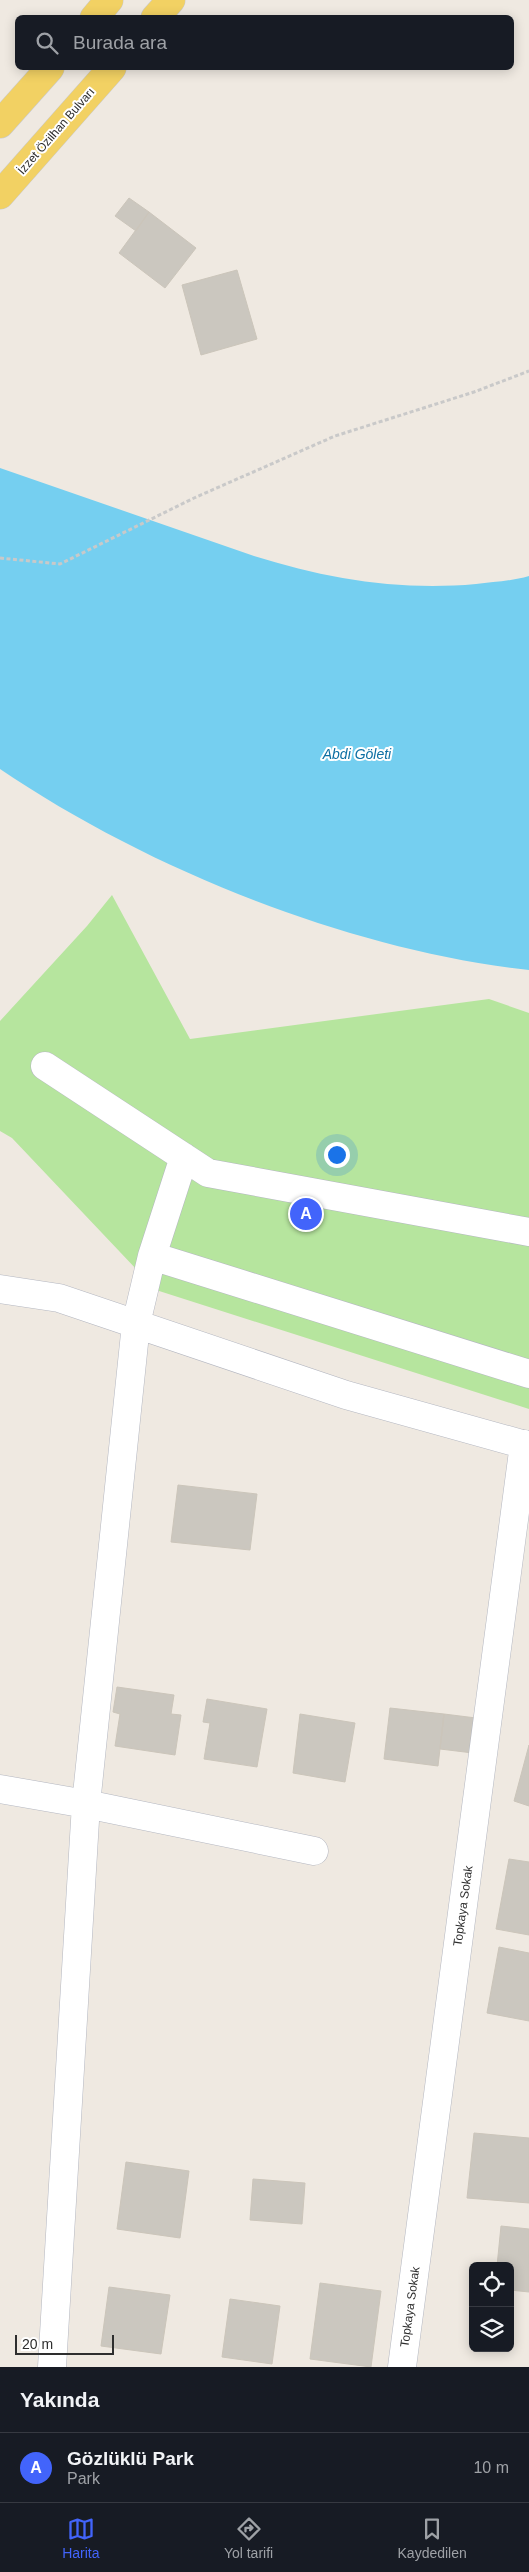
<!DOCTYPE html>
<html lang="tr">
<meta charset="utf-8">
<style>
body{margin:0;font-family:Arial,sans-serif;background:#242831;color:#f1f3f6}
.controls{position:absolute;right:15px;bottom:15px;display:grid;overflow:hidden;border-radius:8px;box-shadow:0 2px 12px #0003}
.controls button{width:45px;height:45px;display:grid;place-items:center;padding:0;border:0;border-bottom:1px solid #363941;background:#171b24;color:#f1f3f6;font:25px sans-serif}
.scale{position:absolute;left:15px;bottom:12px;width:99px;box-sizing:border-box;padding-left:5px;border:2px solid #2e2e2e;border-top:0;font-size:14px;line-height:18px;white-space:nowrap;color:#2e2e2e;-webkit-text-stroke:4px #fff;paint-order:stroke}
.you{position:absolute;left:336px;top:1154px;width:18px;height:18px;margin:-12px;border:4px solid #fff;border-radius:50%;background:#1a73e8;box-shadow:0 0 0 8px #1a73e833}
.badge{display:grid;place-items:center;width:32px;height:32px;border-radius:50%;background:#4264fb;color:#fff;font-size:16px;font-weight:700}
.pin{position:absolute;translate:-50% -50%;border:2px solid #fff;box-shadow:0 1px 5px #0006}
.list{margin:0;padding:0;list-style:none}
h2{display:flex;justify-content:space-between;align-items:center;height:65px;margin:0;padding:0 20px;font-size:21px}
h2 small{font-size:16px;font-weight:400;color:#9ea1a6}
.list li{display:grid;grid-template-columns:32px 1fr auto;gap:15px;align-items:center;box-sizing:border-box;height:70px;padding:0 20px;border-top:1px solid #363941}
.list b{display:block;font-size:19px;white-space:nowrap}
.list p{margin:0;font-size:16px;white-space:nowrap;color:#9ea1a6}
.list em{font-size:16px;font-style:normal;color:#9ea1a6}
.icon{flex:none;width:28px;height:28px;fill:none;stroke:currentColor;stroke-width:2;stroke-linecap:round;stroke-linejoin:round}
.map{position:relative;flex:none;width:529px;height:2367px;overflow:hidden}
.search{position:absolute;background:#171b24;box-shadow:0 2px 12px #0003;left:15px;right:15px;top:15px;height:55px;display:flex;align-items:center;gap:12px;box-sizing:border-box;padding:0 18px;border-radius:8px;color:#9ea1a6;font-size:19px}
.sheet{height:135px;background:#171b24}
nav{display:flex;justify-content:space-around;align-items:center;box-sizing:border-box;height:70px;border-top:1px solid #363941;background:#171b24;font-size:14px;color:#9ea1a6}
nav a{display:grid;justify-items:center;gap:2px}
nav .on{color:#4264fb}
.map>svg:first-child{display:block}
.green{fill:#b6e59e}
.water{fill:#75cff0}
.building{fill:#cbc7bf;stroke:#cbc5ba}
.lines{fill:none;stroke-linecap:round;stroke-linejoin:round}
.minor-casing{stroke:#b4b7c1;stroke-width:29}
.major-casing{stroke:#c9c9c9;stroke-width:29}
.path{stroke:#c9c9c9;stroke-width:3;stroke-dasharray:4 2.5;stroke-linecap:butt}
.minor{stroke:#fff;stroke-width:28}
.major{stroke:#f2d163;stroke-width:28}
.labels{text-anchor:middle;stroke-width:4;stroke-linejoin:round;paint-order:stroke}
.street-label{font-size:12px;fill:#2e2e2e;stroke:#fff}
.water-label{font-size:14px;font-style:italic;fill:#0d6fa3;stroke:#fff}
</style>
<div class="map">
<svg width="529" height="2367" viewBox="0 0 529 2367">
<rect width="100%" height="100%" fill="#efe9e1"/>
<!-- green -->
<path class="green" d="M 112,895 L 190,1039 L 489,999 L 529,1013 L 529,1409 L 156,1290 L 12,1138 L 0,1131 L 0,1021 L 87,926 Z"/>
<!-- water -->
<path class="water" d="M 0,468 L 254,556 C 327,579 400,591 476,584 C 494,582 512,581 529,576 L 529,970 C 350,950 149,870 0,769 Z"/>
<!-- building -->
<path class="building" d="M 129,198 L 149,212 L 136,231 L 115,216 Z
M 149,212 L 196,248 L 165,288 L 119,253 Z
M 237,270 L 257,339 L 201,355 L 182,285 Z
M 178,1485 L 257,1494 L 250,1550 L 171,1542 Z
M 117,1687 L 174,1695 L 171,1714 L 181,1715 L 175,1755 L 115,1746 L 120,1714 L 113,1712 Z
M 207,1699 L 267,1709 L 257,1767 L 204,1759 L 210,1723 L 203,1722 Z
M 390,1708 L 444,1714 L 438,1766 L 384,1759 Z
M 300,1714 L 355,1723 L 345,1782 L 293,1773 Z
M 444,1714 L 476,1718 L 473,1753 L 440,1749 Z
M 529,1745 L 529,1806 L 514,1801 Z
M 509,1859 L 529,1862 L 529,1935 L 496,1929 Z
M 499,1947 L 529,1953 L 529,2021 L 487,2013 Z
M 474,2133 L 529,2138 L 529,2203 L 467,2198 Z
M 126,2162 L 189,2171 L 180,2238 L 117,2229 Z
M 253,2179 L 305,2183 L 302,2224 L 250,2220 Z
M 501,2226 L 529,2229 L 529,2292 L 510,2290 L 510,2266 L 497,2266 Z
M 320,2283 L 381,2291 L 371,2367 L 310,2359 Z
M 109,2287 L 170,2295 L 161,2354 L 101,2346 Z
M 230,2299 L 280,2306 L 272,2364 L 222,2357 Z"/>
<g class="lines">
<!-- minor casing -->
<g class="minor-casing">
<path id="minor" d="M 45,1066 L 208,1173 L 529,1232
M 152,1256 L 529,1374
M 0,1289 L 59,1298 L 346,1395 L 529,1446
M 0,1789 L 86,1804 L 314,1851
M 52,2367 L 86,1804 L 136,1324 L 152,1256 L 184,1157
M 402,2367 L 524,1444"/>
</g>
<!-- major casing -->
<g class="major-casing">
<path id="major" d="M 94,18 L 109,0
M 155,18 L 171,0
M 0,124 L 50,68
M 0,195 L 112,68"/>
</g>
<!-- path -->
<path class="path" d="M 0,558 L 60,564 L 194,498 L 335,436 L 474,392 L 529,371"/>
<!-- minor -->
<use href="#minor" class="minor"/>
<!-- major -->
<use href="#major" class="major"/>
</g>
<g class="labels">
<!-- street labels -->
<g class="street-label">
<text transform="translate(56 131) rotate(-49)" y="4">İzzet Özilhan Bulvarı</text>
<text transform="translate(463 1906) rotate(-82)" y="4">Topkaya Sokak</text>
<text transform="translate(410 2307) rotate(-82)" y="4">Topkaya Sokak</text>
</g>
<!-- water labels -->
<g class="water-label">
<text x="357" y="759">Abdi Göleti</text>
</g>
</g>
</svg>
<div class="controls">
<button><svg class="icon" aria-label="locate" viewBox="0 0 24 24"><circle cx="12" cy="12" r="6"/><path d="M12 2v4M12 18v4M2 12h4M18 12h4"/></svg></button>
<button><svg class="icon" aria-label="layers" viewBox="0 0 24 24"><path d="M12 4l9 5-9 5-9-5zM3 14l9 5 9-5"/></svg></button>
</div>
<div class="scale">20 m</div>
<div class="you"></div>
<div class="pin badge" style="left:306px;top:1214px">A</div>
<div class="search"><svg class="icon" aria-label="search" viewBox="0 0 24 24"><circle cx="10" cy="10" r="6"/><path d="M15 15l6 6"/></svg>Burada ara</div>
</div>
<section class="sheet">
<h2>Yakında<small></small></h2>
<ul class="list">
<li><span class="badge">A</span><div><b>Gözlüklü Park</b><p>Park</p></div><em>10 m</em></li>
</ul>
</section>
<nav>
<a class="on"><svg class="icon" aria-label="map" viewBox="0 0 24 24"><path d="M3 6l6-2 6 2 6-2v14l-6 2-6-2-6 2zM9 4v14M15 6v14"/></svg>Harita</a>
<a><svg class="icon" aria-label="directions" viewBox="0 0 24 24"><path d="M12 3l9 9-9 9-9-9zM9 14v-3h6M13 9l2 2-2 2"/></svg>Yol tarifi</a>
<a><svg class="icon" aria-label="saved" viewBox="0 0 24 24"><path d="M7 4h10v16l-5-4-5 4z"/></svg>Kaydedilen</a>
</nav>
